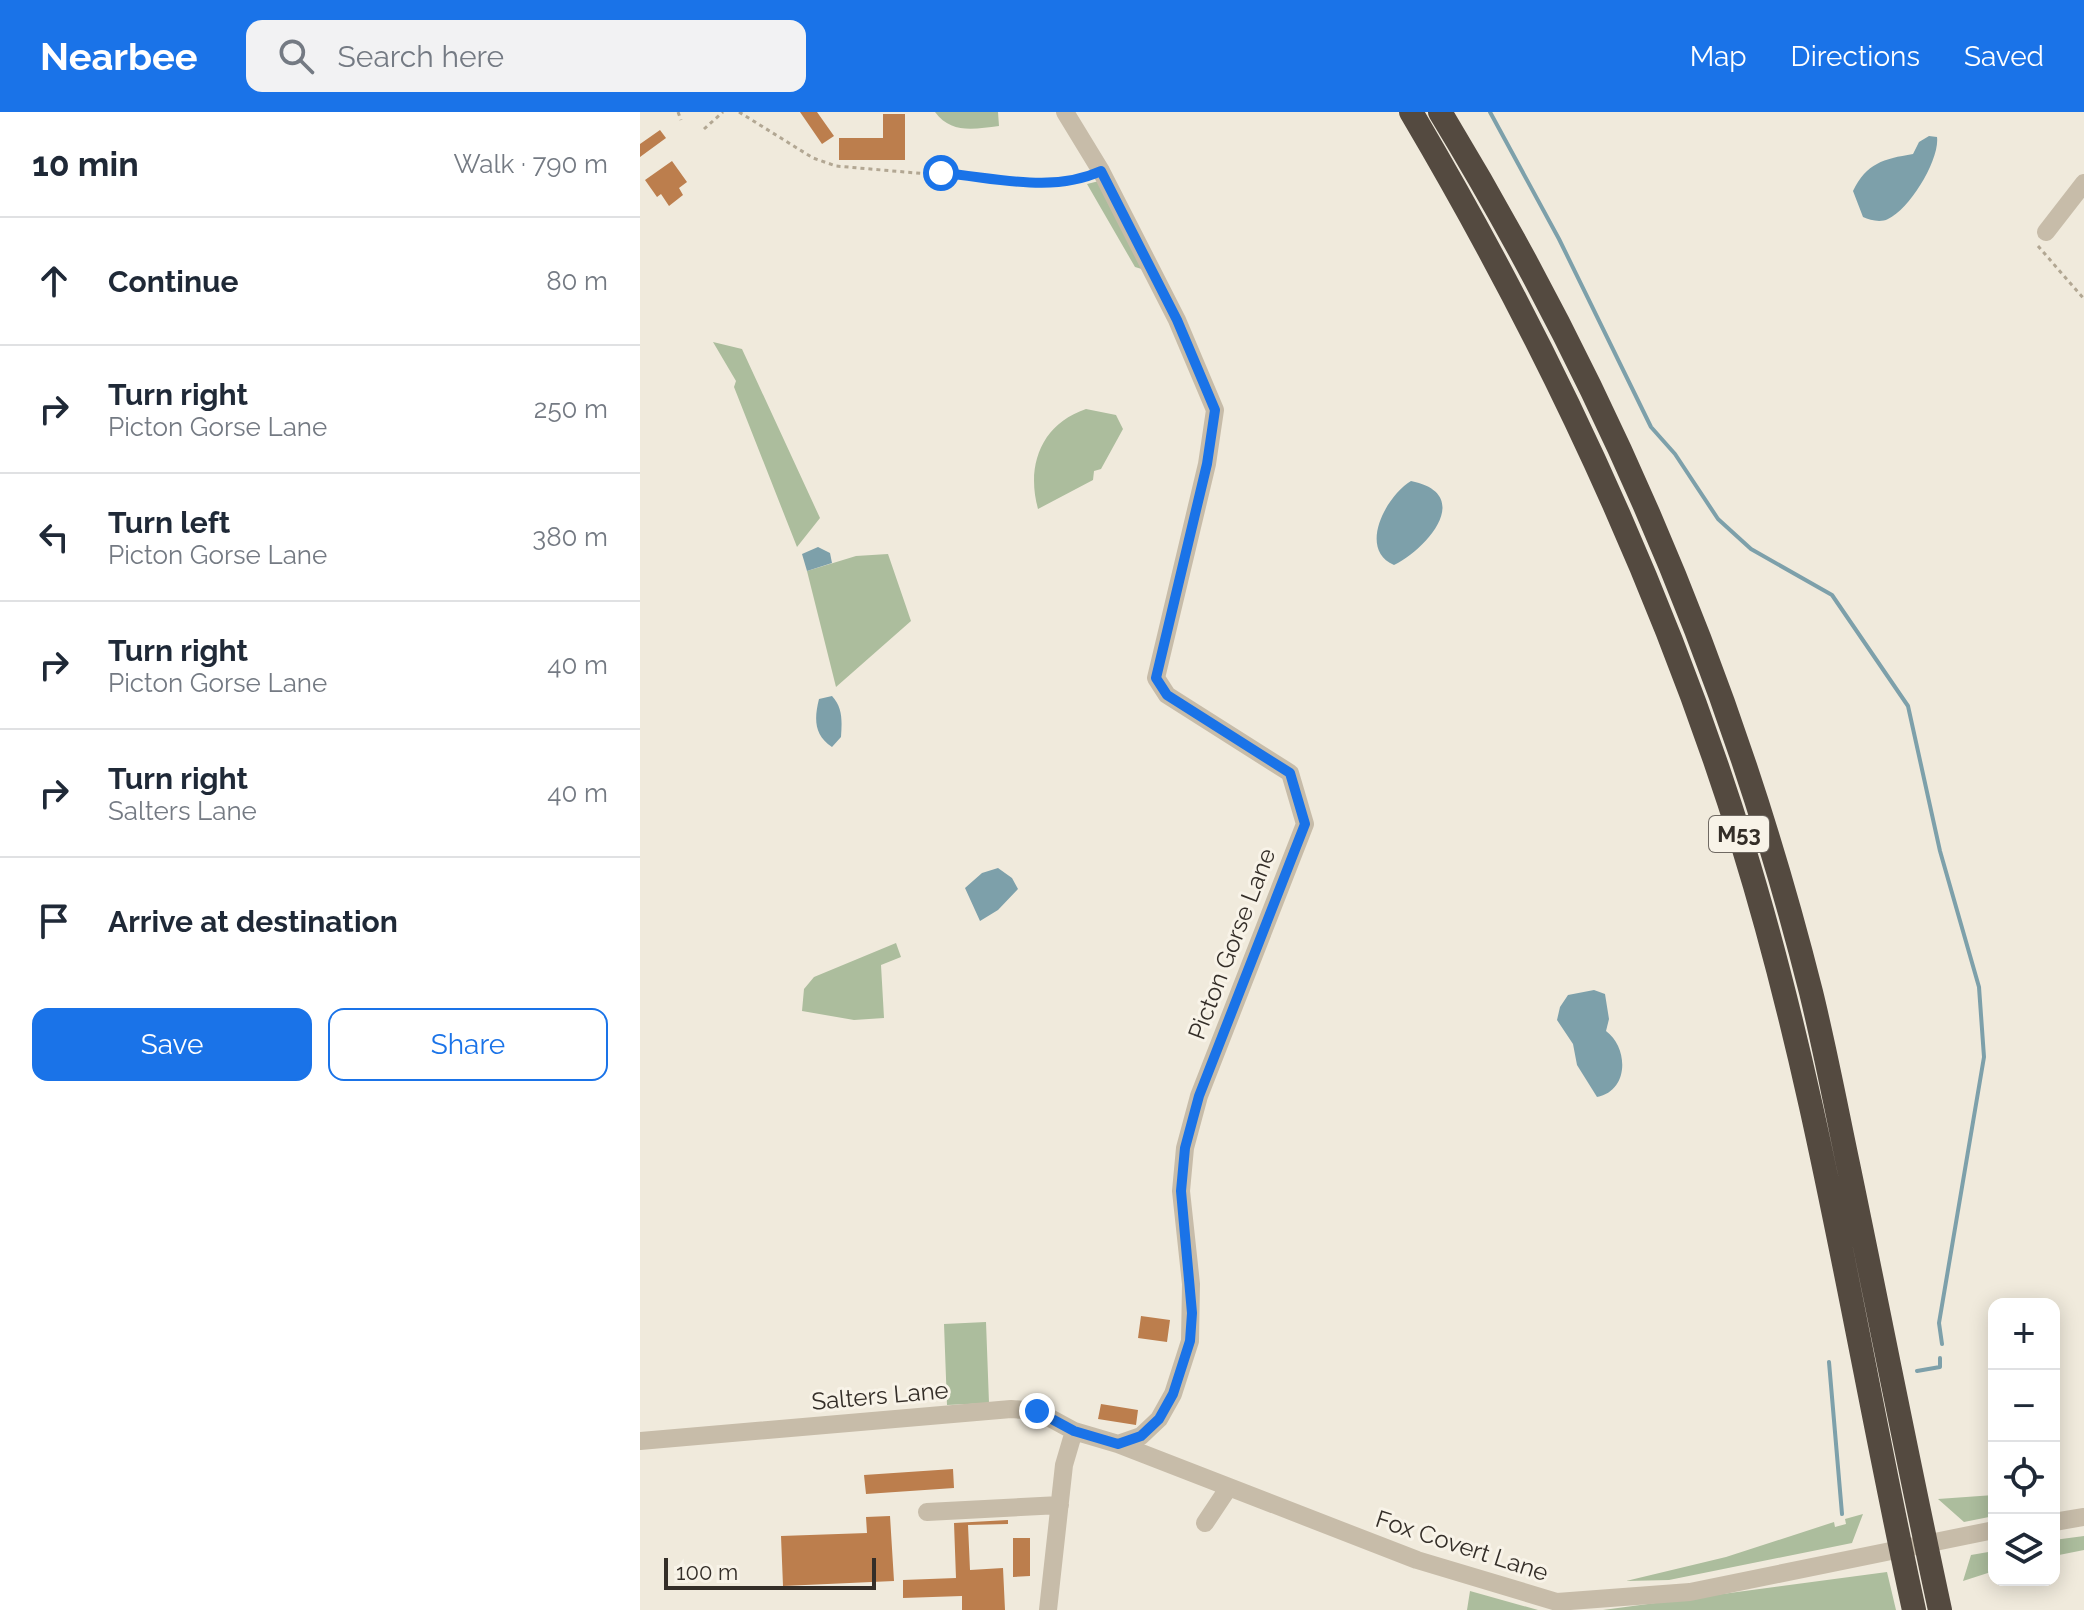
<!DOCTYPE html>
<meta charset="utf-8">
<style>
body{margin:0;font-family:Raleway,sans-serif;background:#f2f2f3;color:#1f2937}
.controls{position:absolute;right:24px;bottom:24px;display:grid;overflow:hidden;border-radius:16px;box-shadow:0 4px 20px #0003}
.controls button{width:72px;height:72px;display:grid;place-items:center;padding:0;border:0;border-bottom:2px solid #e0e1e3;background:#fff;color:#1f2937;font:40px sans-serif}
.scale{position:absolute;left:24px;bottom:20px;width:212px;box-sizing:border-box;padding-left:8px;border:4px solid #342e28;border-top:0;font-size:22px;line-height:28px;white-space:nowrap;color:#342e28;-webkit-text-stroke:6px #f8f3e8;paint-order:stroke}
.stop{position:absolute;width:24px;height:24px;margin:-18px;border:6px solid #1a73e8;border-radius:50%;background:#fff}
.stop.end{background:#1a73e8;border-color:#fff;box-shadow:0 2px 8px #0008}
.list{margin:0;padding:0;list-style:none}
h2{display:flex;justify-content:space-between;align-items:center;height:104px;margin:0;padding:0 32px;font-size:34px}
h2 small{font-size:26px;font-weight:400;color:#747a83}
.list li{display:grid;grid-template-columns:52px 1fr auto;gap:24px;align-items:center;box-sizing:border-box;height:128px;padding:0 32px;border-top:2px solid #e0e1e3}
.list b{display:block;font-size:30px;white-space:nowrap}
.list p{margin:0;font-size:26px;white-space:nowrap;color:#747a83}
.list em{font-size:26px;font-style:normal;color:#747a83}
.actions{display:flex;gap:16px;padding:24px 32px}
.actions a{flex:1;padding:18px 0;border:2px solid #1a73e8;border-radius:16px;text-align:center;font-size:28px;color:#1a73e8}
.actions .main{background:#1a73e8;color:#fff}
.icon{flex:none;width:44px;height:44px;fill:none;stroke:currentColor;stroke-width:2;stroke-linecap:round;stroke-linejoin:round}
.map{position:relative;flex:none;width:1444px;height:1498px;overflow:hidden}
header{display:flex;align-items:center;gap:48px;box-sizing:border-box;height:112px;padding:0 40px;background:#1a73e8;color:#fff}
header strong{font-size:38px}
nav{display:flex;gap:44px;margin-inline-start:auto;font-size:28px}
.search{width:560px;height:72px;background:#f2f2f3;display:flex;align-items:center;gap:20px;box-sizing:border-box;padding:0 28px;border-radius:16px;color:#747a83;font-size:30px}
main{display:flex}
aside{flex:1;background:#fff}
.map>svg:first-child{display:block}
.green{fill:#acbd9d}
.water{fill:#7da0aa}
.lines{fill:none;stroke-linecap:round;stroke-linejoin:round}
.stream{stroke:#7da0aa;stroke-width:4}
.building{fill:#bc7e4d}
.path{stroke:#b2a793;stroke-width:3;stroke-dasharray:4 4;stroke-linecap:butt}
.minor{stroke:#c7bca9;stroke-width:18}
.highway{stroke:#544a40;stroke-width:24}
.route{stroke:#1a73e8;stroke-width:10}
.labels{text-anchor:middle;stroke-width:6;stroke-linejoin:round;paint-order:stroke}
.shield{fill:#f8f3e8;stroke:#6f6962;stroke-width:2}
.shield-label{font-size:22px;font-weight:bold;fill:#342e28}
.street-label{font-size:24px;fill:#342e28;stroke:#f8f3e8}
</style>
<header>
<strong>Nearbee</strong>
<div class="search"><svg class="icon" aria-label="search" viewBox="0 0 24 24"><circle cx="10" cy="10" r="6"/><path d="M15 15l6 6"/></svg>Search here</div>
<nav><a>Map</a><a>Directions</a><a>Saved</a></nav>
</header>
<main>
<aside>
<h2>10 min<small>Walk · 790 m</small></h2>
<ul class="list">
<li><svg class="icon" aria-label="ahead" viewBox="0 0 24 24"><path d="M12 20V5M6 11l6-6 6 6"/></svg><div><b>Continue</b></div><em>80 m</em></li>
<li><svg class="icon" aria-label="right" viewBox="0 0 24 24"><path d="M7 20v-9h11M14 6l5 5-5 5"/></svg><div><b>Turn right</b><p>Picton Gorse Lane</p></div><em>250 m</em></li>
<li><svg class="icon" aria-label="left" viewBox="0 0 24 24"><path d="M17 20v-9H6M10 6l-5 5 5 5"/></svg><div><b>Turn left</b><p>Picton Gorse Lane</p></div><em>380 m</em></li>
<li><svg class="icon" aria-label="right" viewBox="0 0 24 24"><path d="M7 20v-9h11M14 6l5 5-5 5"/></svg><div><b>Turn right</b><p>Picton Gorse Lane</p></div><em>40 m</em></li>
<li><svg class="icon" aria-label="right" viewBox="0 0 24 24"><path d="M7 20v-9h11M14 6l5 5-5 5"/></svg><div><b>Turn right</b><p>Salters Lane</p></div><em>40 m</em></li>
<li><svg class="icon" aria-label="arrive" viewBox="0 0 24 24"><path d="M6 21V4h12l-3 4 3 4H6"/></svg><div><b>Arrive at destination</b></div></li>
</ul>
<div class="actions"><a class="main">Save</a><a>Share</a></div>
</aside>
<div class="map">
<svg width="1444" height="1498" viewBox="0 0 1444 1498">
<rect width="100%" height="100%" fill="#f0eadc"/>
<!-- green -->
<path class="green" d="M 295,0 L 358,0 L 359,14 C 334,17 311,22 295,0 Z
M 459,69 L 505,158 L 495,155 L 447,72 Z
M 73,230 L 102,237 L 180,406 L 157,435 L 94,275 L 96,269 Z
M 446,297 L 476,303 L 483,317 L 461,357 L 454,359 L 453,368 L 398,397 C 386,354 401,312 446,297 Z
M 248,442 L 271,509 L 196,575 L 167,459 L 216,444 Z
M 256,831 L 261,845 L 241,853 L 244,906 L 214,908 L 162,899 L 164,877 L 174,865 Z
M 346,1210 L 349,1291 L 307,1293 L 304,1212 Z
M 1354,1383 L 1354,1404 L 1324,1410 L 1298,1387 Z
M 1223,1402 L 1212,1431 L 1029,1468 L 986,1469 L 1086,1445 L 1194,1410 L 1195,1415 L 1206,1412 L 1205,1407 Z
M 1444,1424 L 1444,1438 L 1414,1444 L 1414,1428 Z
M 1354,1439 L 1354,1459 L 1323,1469 L 1331,1443 Z
M 1247,1460 L 1256,1498 L 963,1498 Z
M 830,1479 L 898,1498 L 827,1498 Z"/>
<!-- water -->
<path class="water" d="M 1289,24 L 1297,25 C 1300,47 1270,97 1248,107 C 1240,111 1230,108 1223,105 L 1213,79 C 1227,51 1243,47 1273,42 L 1279,30 Z
M 771,369 C 835,382 787,437 754,453 C 717,437 747,383 771,369 Z
M 178,435 L 190,441 L 192,451 L 167,459 L 162,442 Z
M 192,584 C 203,596 202,609 201,625 L 192,635 C 174,623 174,607 179,587 Z
M 358,756 L 372,766 L 378,777 L 358,798 L 340,809 L 325,776 L 342,761 Z
M 954,878 L 965,882 L 969,907 L 966,919 C 989,936 989,979 957,985 L 937,953 L 933,932 L 917,908 L 920,895 L 928,883 Z"/>
<g class="lines">
<!-- stream -->
<path class="stream" d="M 850,0 L 919,127 L 1011,315 L 1035,342 L 1078,407 L 1111,437 L 1192,483 L 1268,594 L 1300,739 L 1339,875 L 1344,945 L 1299,1211 L 1302,1232
M 1189,1250 L 1202,1402
M 1277,1259 L 1300,1255 L 1300,1246"/>
</g>
<!-- building -->
<path class="building" d="M 160,0 L 177,0 L 194,24 L 182,32 Z
M 243,2 L 265,2 L 265,48 L 199,48 L 199,26 L 243,26 Z
M 20,18 L 26,26 L 0,45 L 0,32 Z
M 32,49 L 47,70 L 39,76 L 43,83 L 29,94 L 21,82 L 17,85 L 5,68 Z
M 501,1204 L 530,1208 L 527,1230 L 498,1226 Z
M 461,1292 L 498,1298 L 496,1313 L 458,1307 Z
M 313,1357 L 314,1376 L 226,1382 L 224,1363 Z
M 250,1404 L 254,1469 L 143,1474 L 141,1424 L 227,1421 L 226,1405 Z
M 368,1408 L 368,1412 L 328,1413 L 330,1458 L 363,1456 L 365,1498 L 322,1498 L 322,1484 L 263,1486 L 263,1468 L 316,1466 L 314,1411 Z
M 373,1426 L 390,1426 L 390,1464 L 373,1465 Z"/>
<g class="lines">
<!-- path -->
<path class="path" d="M 38,0 L 41,8
M 99,0 L 173,46 L 196,54 L 402,72 L 446,66
M 64,17 L 83,0
M 1398,134 L 1444,187"/>
<!-- minor -->
<path class="minor" d="M 425,0 L 461,59 L 537,208 L 575,298 L 567,352 L 516,566 L 527,583 L 650,661 L 665,712 L 559,984 L 545,1036 L 541,1079 L 551,1172 L 550,1229 L 533,1282 L 519,1307 L 501,1324 L 478,1332
M 1406,120 L 1444,71
M 0,1329 L 371,1297 L 397,1299 L 434,1319 L 478,1332 L 777,1448 L 917,1490 L 1050,1480 L 1354,1418
M 287,1400 L 420,1393
M 1414,1410 L 1444,1405
M 565,1411 L 589,1375
M 408,1498 L 424,1353 L 434,1319"/>
<!-- highway -->
<path class="highway" d="M 771,0 C 908,232 1023,476 1103,734 C 1180,983 1218,1243 1274,1498
M 800,0 C 966,273 1093,569 1171,880 C 1185,937 1196,995 1208,1052 C 1239,1201 1268,1350 1300,1498"/>
</g>
<g class="lines">
<!-- route -->
<path class="route" d="M 301,61 C 354,65 411,82 461,59 L 537,208 L 575,298 L 567,352 L 516,566 L 527,583 L 650,661 L 665,712 L 559,984 L 545,1036 L 541,1079 L 552,1201 L 550,1229 L 533,1282 L 519,1307 L 501,1324 L 478,1332 L 434,1319 L 397,1299"/>
</g>
<g class="labels">
<!-- shield labels -->
<rect class="shield" x="1069" y="704" width="60" height="36" rx="6"/>
<g class="shield-label">
<text x="1099" y="730">M53</text>
</g>
<!-- street labels -->
<g class="street-label">
<text transform="translate(592 832) rotate(-69)" y="8">Picton Gorse Lane</text>
<text transform="translate(240 1284) rotate(-5)" y="8">Salters Lane</text>
<text transform="translate(822 1434) rotate(18)" y="8">Fox Covert Lane</text>
</g>
</g>
</svg>
<div class="controls">
<button>+</button>
<button>−</button>
<button><svg class="icon" aria-label="locate" viewBox="0 0 24 24"><circle cx="12" cy="12" r="6"/><path d="M12 2v4M12 18v4M2 12h4M18 12h4"/></svg></button>
<button><svg class="icon" aria-label="layers" viewBox="0 0 24 24"><path d="M12 4l9 5-9 5-9-5zM3 14l9 5 9-5"/></svg></button>
</div>
<div class="scale">100 m</div>
<div class="stop" style="left:301px;top:61px"></div>
<div class="stop end" style="left:397px;top:1299px"></div>
</div>
</main>
